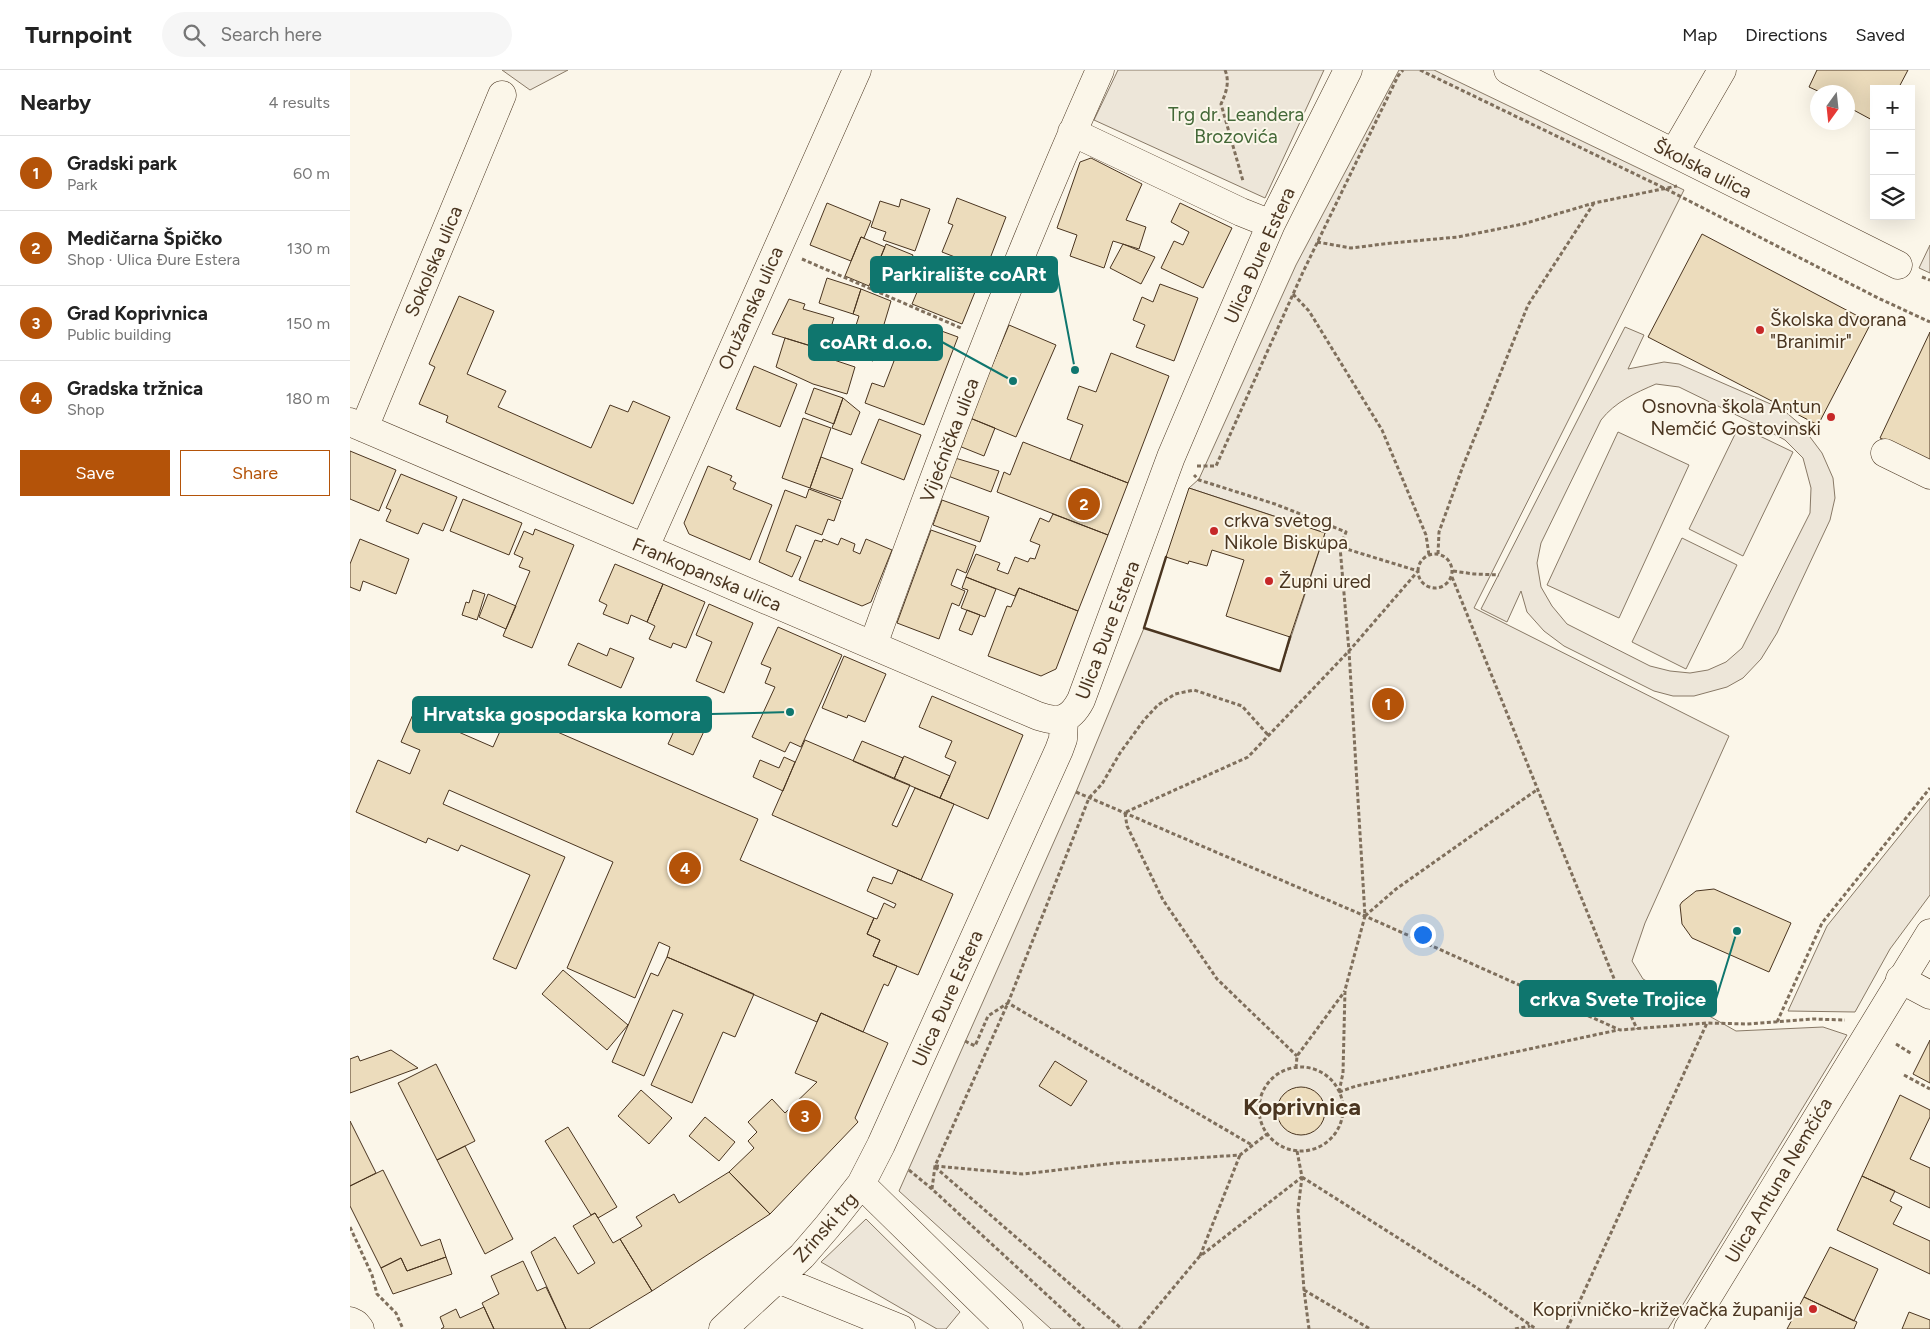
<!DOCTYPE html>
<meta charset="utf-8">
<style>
body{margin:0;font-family:Figtree,sans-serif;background:#f6f6f6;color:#222}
.controls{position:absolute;right:15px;top:15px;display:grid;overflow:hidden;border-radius:0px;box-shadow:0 5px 20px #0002}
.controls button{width:45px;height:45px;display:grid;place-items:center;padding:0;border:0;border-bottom:1px solid #e0e0e0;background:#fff;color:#222;font:25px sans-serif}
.compass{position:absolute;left:1460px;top:15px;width:45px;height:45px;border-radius:50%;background:#fff;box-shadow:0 5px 20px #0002;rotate:195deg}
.you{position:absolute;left:1072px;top:864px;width:18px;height:18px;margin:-12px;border:4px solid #fff;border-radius:50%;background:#1a73e8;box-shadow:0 0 0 8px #1a73e833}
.badge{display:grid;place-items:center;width:32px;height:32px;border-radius:50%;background:#b45309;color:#fff;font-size:16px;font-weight:700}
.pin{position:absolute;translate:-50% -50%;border:2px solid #fff;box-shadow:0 1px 5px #0006}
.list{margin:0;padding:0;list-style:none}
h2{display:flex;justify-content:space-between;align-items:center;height:65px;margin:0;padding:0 20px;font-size:21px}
h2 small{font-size:16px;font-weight:400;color:#767676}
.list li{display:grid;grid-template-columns:32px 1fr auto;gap:15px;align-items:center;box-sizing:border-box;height:75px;padding:0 20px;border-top:1px solid #e0e0e0}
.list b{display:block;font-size:19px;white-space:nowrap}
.list p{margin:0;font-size:16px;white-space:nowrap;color:#767676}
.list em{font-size:16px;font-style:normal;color:#767676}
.actions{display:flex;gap:10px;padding:15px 20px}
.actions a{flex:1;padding:11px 0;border:1px solid #b45309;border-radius:0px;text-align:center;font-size:18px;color:#b45309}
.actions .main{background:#b45309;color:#fff}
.icon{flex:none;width:28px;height:28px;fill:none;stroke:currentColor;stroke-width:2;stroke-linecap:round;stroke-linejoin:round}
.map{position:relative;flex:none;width:1580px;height:1259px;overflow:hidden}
header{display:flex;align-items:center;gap:30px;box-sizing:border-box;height:70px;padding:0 25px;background:#fff;border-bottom:1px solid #e0e0e0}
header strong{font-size:24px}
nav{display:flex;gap:28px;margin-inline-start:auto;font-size:18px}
.search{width:350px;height:45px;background:#f6f6f6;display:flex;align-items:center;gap:12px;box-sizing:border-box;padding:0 18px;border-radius:28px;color:#767676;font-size:19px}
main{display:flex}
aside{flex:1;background:#fff}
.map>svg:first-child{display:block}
.green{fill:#ede6d9;stroke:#887966;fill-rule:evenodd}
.building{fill:#ecdcbc;stroke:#4a3520}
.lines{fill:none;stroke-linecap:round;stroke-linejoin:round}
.minor-casing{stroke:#4a3520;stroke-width:29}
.major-casing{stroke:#4a3520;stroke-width:29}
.path{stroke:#7f6f5c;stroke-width:3;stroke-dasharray:4 2.5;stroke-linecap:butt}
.minor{stroke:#fbf6e9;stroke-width:28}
.major{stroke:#fbf6e9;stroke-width:28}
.wall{stroke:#4a3520;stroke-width:2.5}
.poi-dot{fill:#c62828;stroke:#fbf6e9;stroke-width:2}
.labels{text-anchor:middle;stroke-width:4;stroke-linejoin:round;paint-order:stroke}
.park-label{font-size:19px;fill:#436837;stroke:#fbf6e9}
.street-label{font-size:19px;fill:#4a3520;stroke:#fbf6e9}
.poi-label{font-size:19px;fill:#4a3520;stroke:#fbf6e9;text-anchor:start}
.district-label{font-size:24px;font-weight:bold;fill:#4a3520;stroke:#fbf6e9}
.leader{fill:none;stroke:#0f766e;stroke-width:2}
.callout-dot{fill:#0f766e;stroke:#fbf6e9;stroke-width:2}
.callout{fill:#0f766e;stroke:#0f766e;stroke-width:2}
.callout-label{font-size:20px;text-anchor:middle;font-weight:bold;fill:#fff}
</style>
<header>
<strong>Turnpoint</strong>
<div class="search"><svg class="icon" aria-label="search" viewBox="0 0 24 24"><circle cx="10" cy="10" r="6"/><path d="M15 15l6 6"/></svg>Search here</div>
<nav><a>Map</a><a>Directions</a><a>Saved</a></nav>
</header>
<main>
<aside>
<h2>Nearby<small>4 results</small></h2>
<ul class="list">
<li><span class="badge">1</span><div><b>Gradski park</b><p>Park</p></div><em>60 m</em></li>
<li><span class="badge">2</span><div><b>Medičarna Špičko</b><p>Shop · Ulica Đure Estera</p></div><em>130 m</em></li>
<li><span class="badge">3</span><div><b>Grad Koprivnica</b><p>Public building</p></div><em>150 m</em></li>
<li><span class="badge">4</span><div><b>Gradska tržnica</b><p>Shop</p></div><em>180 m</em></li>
</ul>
<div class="actions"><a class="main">Save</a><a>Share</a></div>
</aside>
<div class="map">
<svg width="1580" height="1259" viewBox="0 0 1580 1259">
<rect width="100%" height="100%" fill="#fbf6e9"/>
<!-- green -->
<path class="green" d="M 152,0 L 218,0 L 180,20 Z
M 768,0 L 974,0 L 915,128 L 744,50 Z
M 1049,0 L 1084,0 L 1334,120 L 1124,538 L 1379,666 L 1295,853 L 1282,891 L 1293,909 L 1386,961 L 1473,957 L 1497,965 L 1318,1259 L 701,1259 L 549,1121 L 726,722 L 794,558 L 930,601 L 975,463 L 839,418 L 849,409 L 946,195 Z
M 1580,175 L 1580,203 L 1569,198 Z
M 1275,257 L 1294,265 L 1278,299 L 1314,292 L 1329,294 L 1432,339 L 1451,355 L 1472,383 L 1483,408 L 1485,428 L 1480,450 L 1427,563 L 1411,589 L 1393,608 L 1377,617 L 1344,626 L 1323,626 L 1304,621 L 1214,576 L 1194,561 L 1177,542 L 1171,521 L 1157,552 L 1131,539 ZM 1306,314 L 1329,317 L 1413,358 L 1435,370 L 1453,388 L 1461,418 L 1460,443 L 1392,578 L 1376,592 L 1358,600 L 1340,603 L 1320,601 L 1300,596 L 1217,554 L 1202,536 L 1191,517 L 1187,493 L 1191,473 L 1251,350 C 1265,332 1285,323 1306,314 Z
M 1389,356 L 1443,382 L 1393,486 L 1339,459 Z
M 1268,362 L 1339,395 L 1269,548 L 1197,515 Z
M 1332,468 L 1387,495 L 1336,599 L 1282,572 Z
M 1580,728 L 1580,825 L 1540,879 L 1505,942 L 1438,941 L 1477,856 Z
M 516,1149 L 610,1242 L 596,1259 L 587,1259 L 471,1192 Z"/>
<!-- building -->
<path class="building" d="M 1467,0 L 1558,0 L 1548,19 L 1524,19 L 1524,51 L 1498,37 L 1498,22 L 1470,22 L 1459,17 Z
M 741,88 L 792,114 L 776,150 L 796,157 L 789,179 L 763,171 L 754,198 L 720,186 L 727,165 L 707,158 L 730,92 Z
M 607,128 L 656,147 L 636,199 L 592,182 L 603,155 L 598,153 Z
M 551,129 L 580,139 L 565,181 L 533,170 L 536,162 L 521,157 L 530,131 L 549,137 Z
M 477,133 L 521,151 L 514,168 L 511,167 L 501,191 L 460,175 Z
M 830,133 L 882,158 L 853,218 L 811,198 L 824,171 L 833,175 L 839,162 L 821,152 Z
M 1352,164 L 1521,253 L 1468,355 L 1298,267 Z
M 511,167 L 535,177 L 519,216 L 495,206 Z
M 536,174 L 563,185 L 557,200 L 547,195 L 538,217 L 521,210 Z
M 773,174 L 805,187 L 791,214 L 760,198 Z
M 575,190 L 596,198 L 593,203 L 605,209 L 608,203 L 623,209 L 621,215 L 627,217 L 612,254 L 562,234 L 573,208 L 568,206 Z
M 477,208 L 511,219 L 503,244 L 469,233 Z
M 810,214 L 848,228 L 824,291 L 786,277 L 795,255 L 783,250 L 792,227 L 803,232 Z
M 511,219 L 541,231 L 523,291 L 497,283 L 509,246 L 503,244 Z
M 109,226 L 144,241 L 117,304 L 156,321 L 148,337 L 241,378 L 260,335 L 278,342 L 283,331 L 320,347 L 283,434 L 96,352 L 98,346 L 69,334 L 85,297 L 79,294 Z
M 439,229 L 455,234 L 453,239 L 484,248 L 482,254 L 492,257 L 485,277 L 476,274 L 474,280 L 422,264 Z
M 659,255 L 706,275 L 666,367 L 620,348 Z
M 586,259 L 608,267 L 574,355 L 515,333 L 522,313 L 534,317 L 544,291 L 533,287 L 540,268 L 551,272 L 555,260 L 581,270 Z
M 1580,262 L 1580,391 L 1530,368 Z
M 435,268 L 474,280 L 472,286 L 505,297 L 497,324 L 463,314 L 426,297 Z
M 761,283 L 819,306 L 778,413 L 720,390 L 733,355 L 717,349 L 729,316 L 746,322 Z
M 404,296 L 447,314 L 430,357 L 386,339 Z
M 464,318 L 493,328 L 484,354 L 455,343 Z
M 493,328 L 510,342 L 501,365 L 482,358 Z
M 453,348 L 481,358 L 460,418 L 432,408 Z
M 620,348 L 645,358 L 634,386 L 609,376 Z
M 529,349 L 571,365 L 554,410 L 511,393 Z
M 673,372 L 778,413 L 758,465 L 647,422 L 654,402 L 660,405 Z
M 0,381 L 46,400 L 29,441 L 0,429 Z
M 471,387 L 503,399 L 492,429 L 460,418 Z
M 605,388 L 649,401 L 641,422 L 598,406 Z
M 358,396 L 382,406 L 380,410 L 386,413 L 383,419 L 422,435 L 400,490 L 339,464 L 334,453 Z
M 51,404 L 107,427 L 93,461 L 73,453 L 68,464 L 36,451 L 41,440 L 36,438 Z
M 839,418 L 975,463 L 940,567 L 876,546 L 894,490 L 862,480 L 857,496 L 839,491 L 838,494 L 816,487 Z
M 459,419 L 491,431 L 484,451 L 478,449 L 472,465 L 446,455 L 436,481 L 451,487 L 442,507 L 409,492 L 435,420 L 456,428 Z
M 113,429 L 172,453 L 159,485 L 100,461 Z
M 592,430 L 639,447 L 630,472 L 583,455 Z
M 703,444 L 758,465 L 728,541 L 669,518 L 665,526 L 616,507 L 626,484 L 650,493 L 647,500 L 658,504 L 665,487 L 678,492 L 680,488 L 685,489 L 690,475 L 680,471 L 690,448 L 699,452 Z
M 185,459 L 224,475 L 182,578 L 153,566 L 180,501 L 169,497 L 173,488 L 164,484 L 174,461 L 183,465 Z
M 581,460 L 626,476 L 616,503 L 607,499 L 601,515 L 615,521 L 609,536 L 602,533 L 589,569 L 547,553 Z
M 491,468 L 505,474 L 503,481 L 510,484 L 516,469 L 542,480 L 521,532 L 512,536 L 449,510 L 465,470 L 472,472 L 473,469 L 488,475 Z
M 10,469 L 59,489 L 46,524 L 13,511 L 10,521 L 0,517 L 0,494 Z
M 265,494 L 313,514 L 297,552 L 281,545 L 278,554 L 253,544 L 257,535 L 249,531 Z
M 616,507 L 646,519 L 635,547 L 611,538 L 618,520 L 612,518 Z
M 313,514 L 355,532 L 336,578 L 323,573 L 321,578 L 299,569 L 305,556 L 297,552 Z
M 669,518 L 728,541 L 706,599 L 691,606 L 638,586 L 657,536 L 661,537 Z
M 123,520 L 135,524 L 127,550 L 112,545 L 116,532 L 119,533 Z
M 138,524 L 166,536 L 156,559 L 129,547 Z
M 359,534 L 403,553 L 374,623 L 346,611 L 362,572 L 346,565 Z
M 617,540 L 630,545 L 622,565 L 609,560 Z
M 428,557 L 492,585 L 451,677 L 440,672 L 435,682 L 402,667 L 425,617 L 415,613 L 421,598 L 411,594 Z
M 228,573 L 257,586 L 260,578 L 284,588 L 271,618 L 218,595 Z
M 494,586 L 536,604 L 515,652 L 498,645 L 497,648 L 472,638 Z
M 582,626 L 673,665 L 638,749 L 590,728 L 606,692 L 595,687 L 602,671 L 569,657 Z
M 67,635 L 101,650 L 97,657 L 143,677 L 159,641 L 408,749 L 390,790 L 524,848 L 517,864 L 530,870 L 523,886 L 547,896 L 538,916 L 534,914 L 513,962 L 471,943 L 467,952 L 317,887 L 320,877 L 309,872 L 285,928 L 217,898 L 263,792 L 99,720 L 93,734 L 215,787 L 166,899 L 143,889 L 180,805 L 111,775 L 108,781 L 78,768 L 76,773 L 6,742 L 28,690 L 60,704 L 70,680 L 51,672 Z
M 330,648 L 355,659 L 343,685 L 318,674 Z
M 455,670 L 560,715 L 542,755 L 547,757 L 565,718 L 604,734 L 571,810 L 422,745 Z
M 512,671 L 553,688 L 544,709 L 503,691 Z
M 554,686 L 600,706 L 590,728 L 544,709 Z
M 434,687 L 445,692 L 433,721 L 403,707 L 410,690 L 429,698 Z
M 548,800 L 603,824 L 568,905 L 523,886 L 530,870 L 517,864 L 524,848 L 527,849 L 534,833 L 544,838 L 546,834 L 517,821 L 523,807 L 542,814 Z
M 1364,819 L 1441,853 L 1419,902 L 1342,868 L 1332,854 L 1330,835 L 1332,832 L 1346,821 Z
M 317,887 L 404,924 L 385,967 L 373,962 L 342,1033 L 301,1015 L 333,944 L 323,940 L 294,1006 L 262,992 L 301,903 L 308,906 Z
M 213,900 L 278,955 L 257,980 L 192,924 Z
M 471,943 L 538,973 L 505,1048 L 508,1052 L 420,1144 L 379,1102 L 404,1078 L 398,1071 L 407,1062 L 398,1052 L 422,1029 L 435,1043 L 467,1012 L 445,1003 Z
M 1580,970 L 1580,1013 L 1563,1004 Z
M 41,980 L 68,998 L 0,1023 L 0,989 L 8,986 L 10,991 Z
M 705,991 L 737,1011 L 721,1036 L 689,1016 Z
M 86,994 L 125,1071 L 87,1090 L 48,1013 Z
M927 1041a24 24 0 1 1 48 0a24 24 0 1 1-48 0Z
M 291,1020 L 322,1048 L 299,1074 L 268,1046 Z
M 1550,1025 L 1580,1040 L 1580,1047 L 1560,1089 L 1580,1098 L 1580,1138 L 1512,1106 Z
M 355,1047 L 385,1072 L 369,1091 L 339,1066 Z
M 0,1051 L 26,1103 L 0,1116 Z
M 218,1057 L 267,1137 L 248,1148 L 245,1143 L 241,1145 L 195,1071 Z
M 115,1076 L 163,1169 L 135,1184 L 87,1090 Z
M 33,1100 L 71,1176 L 90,1169 L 96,1187 L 57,1201 L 51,1188 L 31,1198 L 0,1136 L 0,1116 Z
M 379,1102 L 420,1144 L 302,1221 L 270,1169 L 292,1156 L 286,1147 L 324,1124 L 329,1133 Z
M 1512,1106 L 1545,1121 L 1540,1131 L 1552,1137 L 1543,1154 L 1580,1171 L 1580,1204 L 1487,1160 Z
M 245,1143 L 263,1173 L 270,1169 L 302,1221 L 239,1259 L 216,1259 L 181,1182 L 205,1167 L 228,1204 L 245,1193 L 223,1156 Z
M 1480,1177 L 1528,1199 L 1504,1251 L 1454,1227 Z
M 96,1187 L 102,1204 L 43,1224 L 31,1198 L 51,1188 L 57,1201 Z
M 173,1191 L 187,1221 L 196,1217 L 216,1259 L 144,1259 L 132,1233 L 149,1224 L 141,1206 Z
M 1454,1227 L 1507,1252 L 1504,1259 L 1437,1259 Z
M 134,1237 L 144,1259 L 91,1259 L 94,1257 L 90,1247 L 106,1239 L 110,1248 Z
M 1559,1242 L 1580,1250 L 1580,1259 L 1552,1259 Z"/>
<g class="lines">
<!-- minor casing -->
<g class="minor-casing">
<path id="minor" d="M 1158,0 L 1548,195
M 722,62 L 891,142 L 921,154
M 1324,83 L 1372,0
M 0,352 L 688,646 C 709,653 720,651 731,630 L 821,387 L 870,272 L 921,154 L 998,0
M 14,358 L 152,25
M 1535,383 L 1580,405
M 295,477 L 507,0
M 523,575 C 593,381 666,188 750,0
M 1550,909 L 1580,925
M 511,1114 L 531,1075 L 709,680 L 713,669 L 714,649
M 428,1209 L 551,1259
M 0,1251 L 6,1254 L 10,1259
M 373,1259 L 452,1186 L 477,1157 L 511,1114 L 659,1259"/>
</g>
<!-- major casing -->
<g class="major-casing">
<path id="major" d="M 1338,1259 L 1580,863"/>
</g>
<!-- path -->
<path class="path" d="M 875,0 C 880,12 876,23 871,34 L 893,111
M 1070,0 L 1316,119 L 1528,228 L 1580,252
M 967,172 L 1001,178 L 1042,173 L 1108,167 L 1173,154 L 1244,133 L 1327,116
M 452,189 L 611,258
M 1572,207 L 1580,210
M 943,224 L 959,241 L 1032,360 L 1076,465 L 1079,485
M 847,396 L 866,396 L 953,202 L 1048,6 L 1053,0
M1068 501a17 17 0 1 1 34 0a17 17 0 1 1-34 0Z
M 1088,484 L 1089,462 L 1113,396 L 1178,235 L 1244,133
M 1103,501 L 1124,504 L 1149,505
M 1102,507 L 1265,911 L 1287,959
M 726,722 L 1015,846 L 1270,960 L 1357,953 L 1397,954 L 1463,949 L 1495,950
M 776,742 L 898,687 L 999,581 L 1068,501 L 990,477 L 996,462 L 925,434 L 849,410 L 844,405
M 775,743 L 777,756 L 813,830 L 867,909 L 947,986
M 1015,846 L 1046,819 L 1188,719
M 1427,952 L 1472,853 L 1580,718
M 615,971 L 625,976 L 638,946 L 658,933 L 902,1075
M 1546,974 L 1562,984
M909 1039a42 42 0 1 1 84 0a42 42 0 1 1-84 0Z
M 946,998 L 947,986 L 995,921
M 1554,1005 L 1580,1019
M 989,1022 L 993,1003 L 995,920 L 1015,846 L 999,581 L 990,477
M 989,1022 L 1006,1016 L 1268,960
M 947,1081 L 952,1107 L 948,1139 L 954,1220 L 959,1259
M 585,1096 L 673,1104 L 766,1093 L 890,1085 L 917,1064
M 585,1097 L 772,1259
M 559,1100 L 582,1119 L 734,1259
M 952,1107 L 1127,1218 L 1186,1259
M 582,1119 L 585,1096 L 658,933 L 739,728 L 752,714 L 770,683 L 794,650 L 808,635 L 825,624 L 844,620 L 892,636 L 919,666
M 0,1157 L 22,1205 L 27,1224 L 46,1243 L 53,1259
M 850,1186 L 890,1085
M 954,1220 L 1020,1259
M 789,1259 L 849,1187 L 952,1107
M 1165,1259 L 1180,1256
M 1217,1259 L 1357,953"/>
<!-- minor -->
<use href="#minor" class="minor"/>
<!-- major -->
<use href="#major" class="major"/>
<!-- wall -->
<path class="wall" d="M 816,487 L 794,558 L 930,601 L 940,567"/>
</g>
<!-- markers -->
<g class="poi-dot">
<circle cx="1410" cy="260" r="5"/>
<circle cx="1481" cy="347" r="5"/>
<circle cx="864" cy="461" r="5"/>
<circle cx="919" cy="511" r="5"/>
<circle cx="1463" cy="1239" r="5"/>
</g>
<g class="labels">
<!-- park labels -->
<g class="park-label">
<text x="886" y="51">Trg dr. Leandera<tspan x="886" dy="22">Brozovića</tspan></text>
</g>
<!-- street labels -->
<g class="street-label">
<text transform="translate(1353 98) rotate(27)" y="7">Školska ulica</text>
<text transform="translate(909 185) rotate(-66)" y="7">Ulica Đure Estera</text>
<text transform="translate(83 191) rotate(-67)" y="7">Sokolska ulica</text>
<text transform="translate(400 238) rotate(-66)" y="7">Oružanska ulica</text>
<text transform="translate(599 370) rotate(-69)" y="7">Vijećnička ulica</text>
<text transform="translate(357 504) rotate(23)" y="7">Frankopanska ulica</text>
<text transform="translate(757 560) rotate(-69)" y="7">Ulica Đure Estera</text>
<text transform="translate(597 928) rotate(-66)" y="7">Ulica Đure Estera</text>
<text transform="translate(1428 1110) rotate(-59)" y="7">Ulica Antuna Nemčića</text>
<text transform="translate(475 1157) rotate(-49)" y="7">Zrinski trg</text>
</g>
<!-- poi labels -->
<g class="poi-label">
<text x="1420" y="256">Školska dvorana<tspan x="1420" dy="22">"Branimir"</tspan></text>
<text x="1471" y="343" text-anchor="end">Osnovna škola Antun<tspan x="1471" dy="22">Nemčić Gostovinski</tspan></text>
<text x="874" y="457">crkva svetog<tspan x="874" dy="22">Nikole Biskupa</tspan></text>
<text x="929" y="518">Župni ured</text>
<text x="1453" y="1246" text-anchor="end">Koprivničko-križevačka županija</text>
</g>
<!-- district labels -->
<g class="district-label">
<text x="952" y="1045">Koprivnica</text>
</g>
</g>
<!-- callouts -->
<path class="leader" d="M725 300L707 204M663 311L592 272M440 642L361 644M1387 861L1366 929"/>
<g class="callout-dot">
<circle cx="725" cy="300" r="5"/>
<circle cx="663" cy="311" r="5"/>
<circle cx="440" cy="642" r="5"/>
<circle cx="1387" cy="861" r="5"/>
</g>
<g class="callout">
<rect x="521" y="187" width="186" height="35" rx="5"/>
<rect x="459" y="255" width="133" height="35" rx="5"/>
<rect x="63" y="627" width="298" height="35" rx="5"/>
<rect x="1170" y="911" width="196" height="35" rx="5"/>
</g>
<g class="callout-label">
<text x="614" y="211">Parkiralište coARt</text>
<text x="526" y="279">coARt d.o.o.</text>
<text x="212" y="651">Hrvatska gospodarska komora</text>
<text x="1268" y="936">crkva Svete Trojice</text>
</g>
</svg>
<div class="controls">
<button>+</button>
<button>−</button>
<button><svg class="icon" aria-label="layers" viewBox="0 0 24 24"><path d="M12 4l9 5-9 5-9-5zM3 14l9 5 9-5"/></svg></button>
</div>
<svg class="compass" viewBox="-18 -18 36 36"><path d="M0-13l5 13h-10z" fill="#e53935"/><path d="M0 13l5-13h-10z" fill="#767676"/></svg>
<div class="you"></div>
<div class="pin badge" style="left:1038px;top:634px">1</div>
<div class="pin badge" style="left:734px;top:434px">2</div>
<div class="pin badge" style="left:455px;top:1046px">3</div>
<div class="pin badge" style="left:335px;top:798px">4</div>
</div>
</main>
